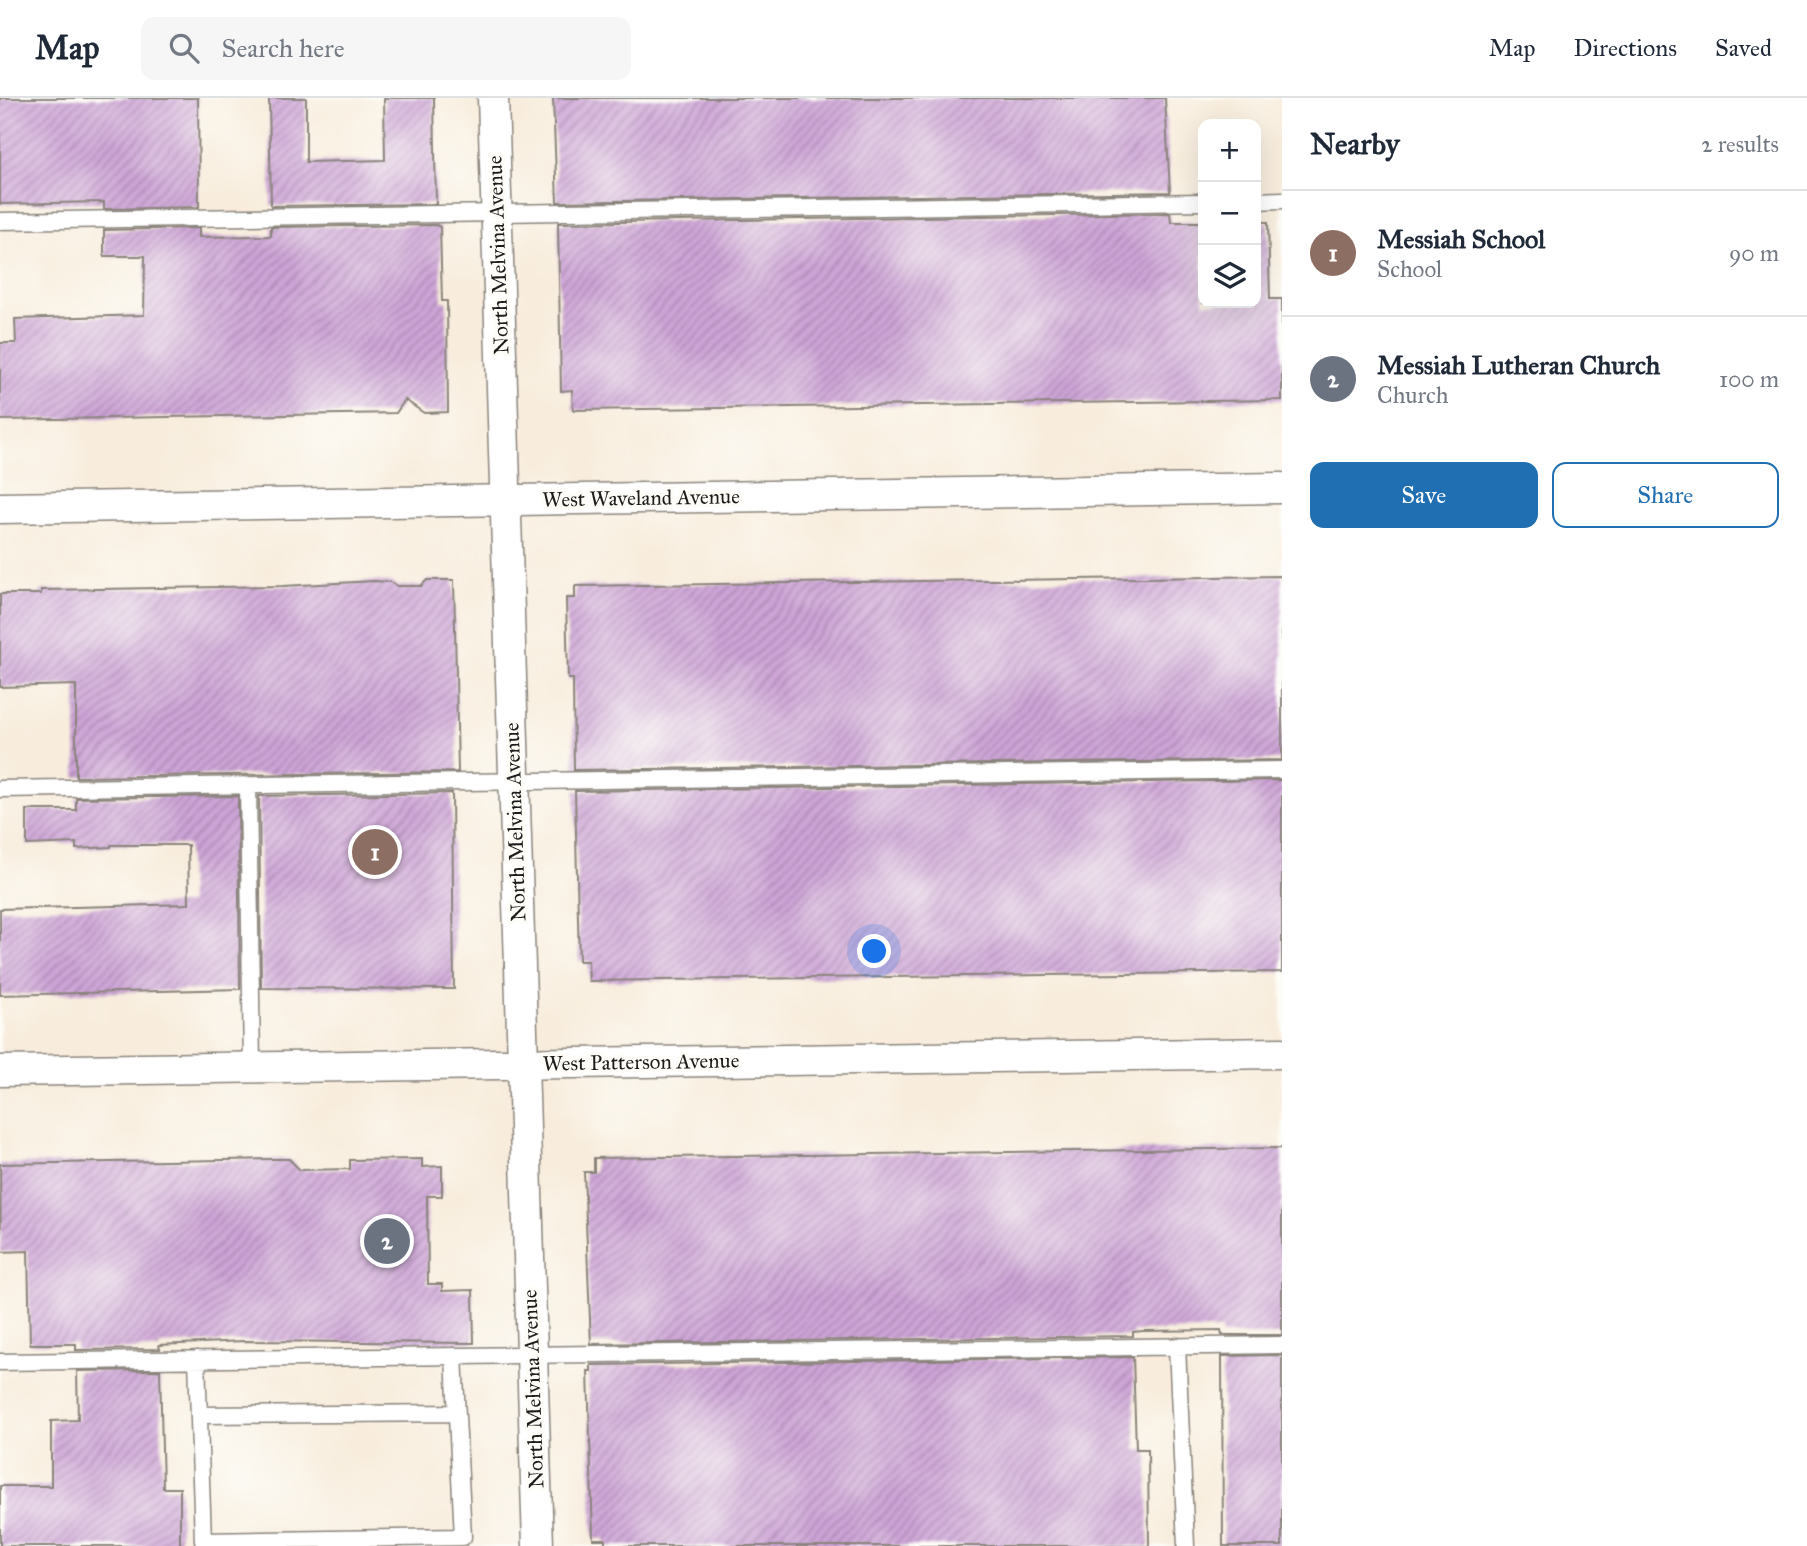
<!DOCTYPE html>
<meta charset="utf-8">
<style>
body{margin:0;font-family:"IM FELL Great Primer",serif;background:#f6f6f7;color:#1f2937}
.controls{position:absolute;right:21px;top:21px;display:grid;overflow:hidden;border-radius:14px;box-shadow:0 7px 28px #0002}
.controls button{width:63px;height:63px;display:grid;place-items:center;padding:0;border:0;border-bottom:2px solid #e0e1e3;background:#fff;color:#1f2937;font:35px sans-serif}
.you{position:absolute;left:875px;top:854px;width:24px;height:24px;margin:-18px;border:5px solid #fff;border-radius:50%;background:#1a73e8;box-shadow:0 0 0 10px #1a73e833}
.badge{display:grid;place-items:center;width:46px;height:46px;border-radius:50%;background:#1f6fb2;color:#fff;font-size:23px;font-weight:700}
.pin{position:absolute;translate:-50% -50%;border:4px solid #fff;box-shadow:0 2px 7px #0006}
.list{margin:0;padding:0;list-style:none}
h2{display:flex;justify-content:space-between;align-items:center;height:91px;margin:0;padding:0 28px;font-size:30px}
h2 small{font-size:23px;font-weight:400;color:#747a83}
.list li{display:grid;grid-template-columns:46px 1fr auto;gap:21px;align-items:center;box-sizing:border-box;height:126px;padding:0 28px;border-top:2px solid #e0e1e3}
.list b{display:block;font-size:26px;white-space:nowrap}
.list p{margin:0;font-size:23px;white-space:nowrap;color:#747a83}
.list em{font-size:23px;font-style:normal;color:#747a83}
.actions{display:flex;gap:14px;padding:21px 28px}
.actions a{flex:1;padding:16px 0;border:2px solid #1f6fb2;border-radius:14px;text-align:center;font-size:24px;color:#1f6fb2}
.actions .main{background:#1f6fb2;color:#fff}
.icon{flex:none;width:38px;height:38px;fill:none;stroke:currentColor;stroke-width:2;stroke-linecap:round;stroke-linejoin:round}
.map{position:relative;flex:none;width:1282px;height:1448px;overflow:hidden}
header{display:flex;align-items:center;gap:42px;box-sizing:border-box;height:98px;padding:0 35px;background:#fff;border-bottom:2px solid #e0e1e3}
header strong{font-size:33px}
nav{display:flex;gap:38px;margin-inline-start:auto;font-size:24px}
.search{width:490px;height:63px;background:#f6f6f7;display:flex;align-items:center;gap:18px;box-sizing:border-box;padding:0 24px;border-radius:14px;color:#747a83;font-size:26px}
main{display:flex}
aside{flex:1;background:#fff}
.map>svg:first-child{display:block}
.building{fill:url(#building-hatch)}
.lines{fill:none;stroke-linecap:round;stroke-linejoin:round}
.service-casing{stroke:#8a847c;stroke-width:19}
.minor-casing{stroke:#8a847c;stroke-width:33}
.service{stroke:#fff;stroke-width:16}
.minor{stroke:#fff;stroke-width:30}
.labels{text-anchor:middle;stroke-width:7;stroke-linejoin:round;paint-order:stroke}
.street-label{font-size:21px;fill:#1c1c1c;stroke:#fdfcf7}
</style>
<header>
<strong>Map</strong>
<div class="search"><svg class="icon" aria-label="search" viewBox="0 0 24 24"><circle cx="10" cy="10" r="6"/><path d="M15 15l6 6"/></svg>Search here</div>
<nav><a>Map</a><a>Directions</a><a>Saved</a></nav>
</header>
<main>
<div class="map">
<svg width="1282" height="1448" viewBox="0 0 1282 1448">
<defs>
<pattern id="building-hatch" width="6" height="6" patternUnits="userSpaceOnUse" patternTransform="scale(1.75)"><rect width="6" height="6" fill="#cea4d7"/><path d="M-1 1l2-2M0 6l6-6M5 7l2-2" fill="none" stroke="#a685ae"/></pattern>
</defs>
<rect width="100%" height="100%" fill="#fdfcf7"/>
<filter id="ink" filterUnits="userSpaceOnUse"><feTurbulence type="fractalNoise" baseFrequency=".0143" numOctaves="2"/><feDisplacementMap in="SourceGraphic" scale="14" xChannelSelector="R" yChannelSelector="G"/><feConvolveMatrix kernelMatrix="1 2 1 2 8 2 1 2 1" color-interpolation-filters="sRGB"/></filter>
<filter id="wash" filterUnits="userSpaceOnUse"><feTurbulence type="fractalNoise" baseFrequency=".00686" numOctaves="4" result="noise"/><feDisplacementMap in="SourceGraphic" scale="28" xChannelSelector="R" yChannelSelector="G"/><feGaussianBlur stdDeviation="1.57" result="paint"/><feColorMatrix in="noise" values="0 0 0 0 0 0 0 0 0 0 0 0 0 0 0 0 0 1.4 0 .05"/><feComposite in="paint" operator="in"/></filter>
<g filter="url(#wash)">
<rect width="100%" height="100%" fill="#f8eddd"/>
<g id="blocks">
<!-- building -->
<path class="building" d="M 0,0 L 198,0 L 199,109 L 104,111 L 104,104 L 0,106 Z
M 269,0 L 306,0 L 306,64 L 385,62 L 384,0 L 434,0 L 436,106 L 271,108 Z
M 553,0 L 1165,0 L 1170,94 L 557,104 Z
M 1170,115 L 1171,124 L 1203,124 L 1203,205 L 1256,205 L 1256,124 L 1268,124 L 1270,201 L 1282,201 L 1282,302 L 573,312 L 572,292 L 561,293 L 558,125 Z
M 436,127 L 440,129 L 442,203 L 447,203 L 448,314 L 424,315 L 405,302 L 396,315 L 0,322 L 0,245 L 16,245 L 15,221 L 144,217 L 145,158 L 104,158 L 104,132 L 199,130 L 199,139 L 271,138 L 271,129 Z
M 1282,478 L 1282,662 L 574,672 L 573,581 L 568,581 L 566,500 L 575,500 L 575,488 Z
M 427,482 L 454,482 L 458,674 L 76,679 L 76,587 L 0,589 L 0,496 L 41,496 L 41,492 L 283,488 L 374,483 L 390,484 L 397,488 L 421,488 Z
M 1282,682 L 1282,874 L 589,883 L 588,863 L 579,863 L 575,693 Z
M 452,695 L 454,891 L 261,890 L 259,698 Z
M 238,698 L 240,891 L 0,897 L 0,811 L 189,806 L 188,747 L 111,747 L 111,749 L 76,751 L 76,745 L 27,747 L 27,712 L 76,712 L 76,700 Z
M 1282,1050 L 1282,1237 L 1222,1237 L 1221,1232 L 1143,1233 L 1133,1234 L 1133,1238 L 591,1246 L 584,1074 L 594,1074 L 594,1060 Z
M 273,1061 L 289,1061 L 300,1072 L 350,1071 L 350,1062 L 422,1061 L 422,1069 L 442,1068 L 442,1098 L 427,1098 L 428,1186 L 442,1186 L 442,1193 L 473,1192 L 474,1245 L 244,1243 L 159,1247 L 160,1251 L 76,1252 L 76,1246 L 30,1246 L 28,1153 L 1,1154 L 0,1066 Z
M 1282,1257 L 1282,1448 L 1223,1448 L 1222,1258 Z
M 1133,1259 L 1136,1351 L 1148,1351 L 1149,1448 L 605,1448 L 605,1441 L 593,1441 L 588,1273 L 591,1273 L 591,1267 Z
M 160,1272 L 163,1390 L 180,1390 L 180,1448 L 0,1448 L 0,1388 L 51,1388 L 51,1323 L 78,1322 L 77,1273 Z"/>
</g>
</g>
<g filter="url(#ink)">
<use href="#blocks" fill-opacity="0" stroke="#8a847c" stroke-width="2"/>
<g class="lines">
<!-- service casing -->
<g class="service-casing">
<path id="service" d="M 1256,103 L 1282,102
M 0,123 L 1203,104
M 248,688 L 252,969
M 0,691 L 1282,672
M 1177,1248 L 1186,1448
M 197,1261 L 203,1443 L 463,1439 L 454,1258
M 0,1264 L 1282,1247
M 199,1317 L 457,1315"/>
</g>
<!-- minor casing -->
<g class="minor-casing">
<path id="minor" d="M 493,0 L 538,1448
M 0,410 L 1282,390
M 0,973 L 1282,955"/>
</g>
<!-- service -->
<use href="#service" class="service"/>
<!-- minor -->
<use href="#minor" class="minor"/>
</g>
</g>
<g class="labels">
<!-- street labels -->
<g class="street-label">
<text transform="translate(498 157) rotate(-92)" y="7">North Melvina Avenue</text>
<text transform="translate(641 400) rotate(-1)" y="7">West Waveland Avenue</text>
<text transform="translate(515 724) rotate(-92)" y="7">North Melvina Avenue</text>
<text transform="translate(641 964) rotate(-1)" y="7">West Patterson Avenue</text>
<text transform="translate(533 1291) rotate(-92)" y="7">North Melvina Avenue</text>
</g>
</g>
</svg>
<div class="controls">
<button>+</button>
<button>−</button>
<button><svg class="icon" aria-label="layers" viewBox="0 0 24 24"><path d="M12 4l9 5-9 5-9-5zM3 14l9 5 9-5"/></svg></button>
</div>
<div class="you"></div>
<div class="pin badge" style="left:375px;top:754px;background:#8d6e63">1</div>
<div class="pin badge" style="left:387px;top:1143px;background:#6b7280">2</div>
</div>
<aside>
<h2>Nearby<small>2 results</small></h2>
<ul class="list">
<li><span class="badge" style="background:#8d6e63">1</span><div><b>Messiah School</b><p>School</p></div><em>90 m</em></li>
<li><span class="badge" style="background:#6b7280">2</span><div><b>Messiah Lutheran Church</b><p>Church</p></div><em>100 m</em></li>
</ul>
<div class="actions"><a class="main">Save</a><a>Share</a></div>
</aside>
</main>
